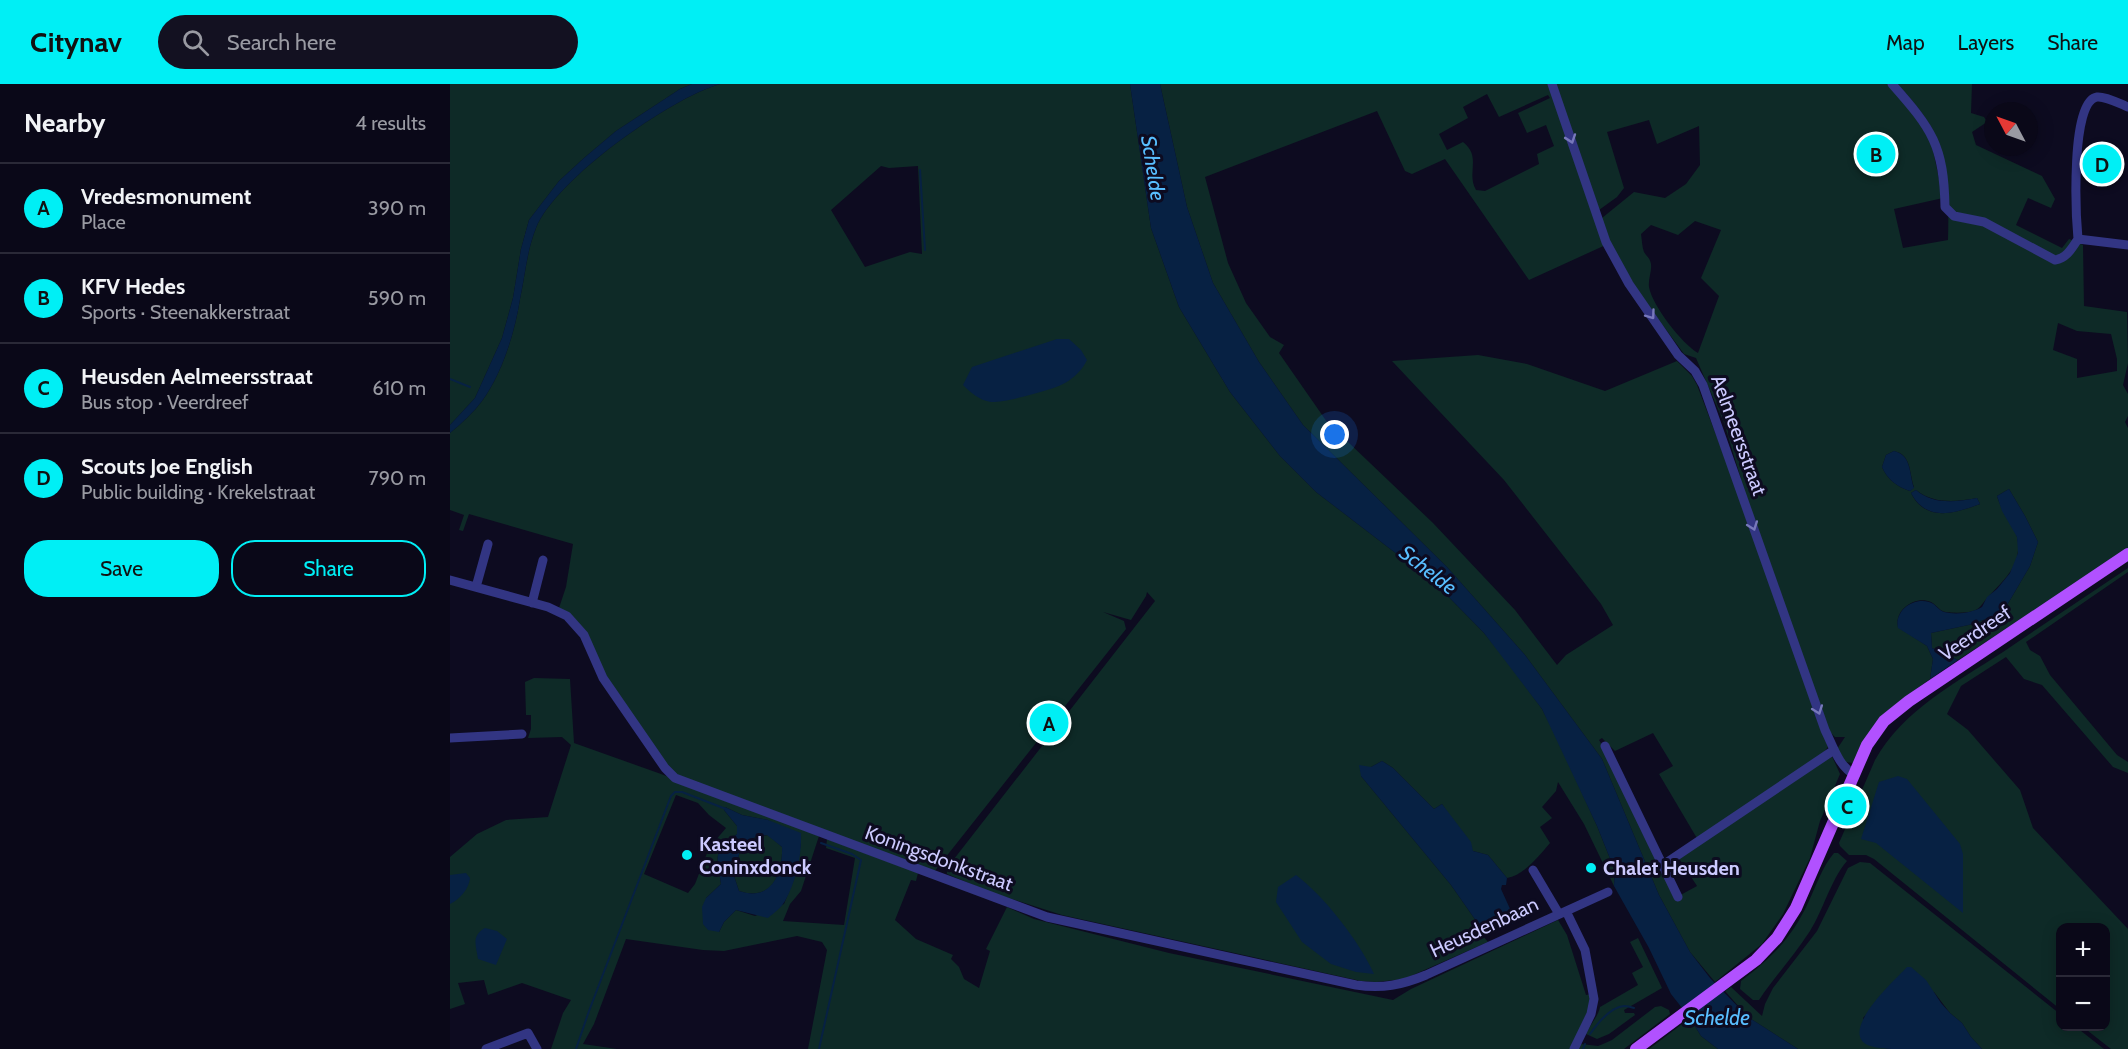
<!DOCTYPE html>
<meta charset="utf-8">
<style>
body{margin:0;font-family:Cabin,sans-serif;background:#131121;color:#f1f3f6}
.controls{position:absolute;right:18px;bottom:18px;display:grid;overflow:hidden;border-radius:12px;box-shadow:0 3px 15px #0003}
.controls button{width:54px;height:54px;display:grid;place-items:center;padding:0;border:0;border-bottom:2px solid #2a2937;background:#0a0818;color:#f1f3f6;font:30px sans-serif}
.compass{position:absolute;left:1534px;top:18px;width:54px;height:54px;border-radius:50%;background:#0a0818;box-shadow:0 3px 15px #0003;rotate:311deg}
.you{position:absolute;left:885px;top:351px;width:21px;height:21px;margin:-15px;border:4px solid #fff;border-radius:50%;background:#1a73e8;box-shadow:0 0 0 9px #1a73e833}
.badge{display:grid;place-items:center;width:39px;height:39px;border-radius:50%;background:#00eff5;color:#111;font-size:20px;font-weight:700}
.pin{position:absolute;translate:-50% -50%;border:3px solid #fff;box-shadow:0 2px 6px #0006}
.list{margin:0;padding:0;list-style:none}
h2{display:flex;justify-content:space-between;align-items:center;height:78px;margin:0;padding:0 24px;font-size:26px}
h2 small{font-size:20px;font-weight:400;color:#999aa2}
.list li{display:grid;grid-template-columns:39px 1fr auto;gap:18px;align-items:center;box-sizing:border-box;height:90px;padding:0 24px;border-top:2px solid #2a2937}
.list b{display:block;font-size:22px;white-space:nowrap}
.list p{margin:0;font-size:20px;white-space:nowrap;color:#999aa2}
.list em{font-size:20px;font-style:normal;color:#999aa2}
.actions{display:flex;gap:12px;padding:18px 24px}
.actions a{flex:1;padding:14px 0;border:2px solid #00eff5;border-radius:24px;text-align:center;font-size:21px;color:#00eff5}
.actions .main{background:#00eff5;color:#111}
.icon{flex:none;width:33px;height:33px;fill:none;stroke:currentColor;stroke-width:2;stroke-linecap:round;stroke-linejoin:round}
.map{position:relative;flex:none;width:1678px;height:965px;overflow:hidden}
header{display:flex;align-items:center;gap:36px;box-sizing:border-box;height:84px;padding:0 30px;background:#00eff5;color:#111}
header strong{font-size:28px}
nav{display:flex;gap:33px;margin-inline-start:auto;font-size:21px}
.search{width:420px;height:54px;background:#131121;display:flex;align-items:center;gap:15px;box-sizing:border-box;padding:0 21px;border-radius:33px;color:#999aa2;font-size:22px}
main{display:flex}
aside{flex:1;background:#0a0818}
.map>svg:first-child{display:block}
.green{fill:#0e2a27;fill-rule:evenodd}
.water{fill:#072143;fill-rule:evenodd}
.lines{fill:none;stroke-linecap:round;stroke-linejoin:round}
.stream{stroke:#072143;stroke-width:2}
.minor{stroke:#323583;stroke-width:9}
.major{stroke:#b151ff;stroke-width:12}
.oneway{stroke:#7778bb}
.poi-dot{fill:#00eff5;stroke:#0d0b20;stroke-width:2}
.labels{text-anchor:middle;stroke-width:6;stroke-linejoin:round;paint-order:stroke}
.street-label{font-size:20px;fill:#cccaff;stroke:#0d0b20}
.poi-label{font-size:20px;font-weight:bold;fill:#cccaff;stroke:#0d0b20;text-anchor:start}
.water-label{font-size:21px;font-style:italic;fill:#58beff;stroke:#0d0b20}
</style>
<header>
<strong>Citynav</strong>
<div class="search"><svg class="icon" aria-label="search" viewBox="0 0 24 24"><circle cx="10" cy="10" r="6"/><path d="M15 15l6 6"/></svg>Search here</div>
<nav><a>Map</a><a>Layers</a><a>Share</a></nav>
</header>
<main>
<aside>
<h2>Nearby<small>4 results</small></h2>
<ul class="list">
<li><span class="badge">A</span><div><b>Vredesmonument</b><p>Place</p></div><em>390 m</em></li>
<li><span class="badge">B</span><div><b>KFV Hedes</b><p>Sports · Steenakkerstraat</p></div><em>590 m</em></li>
<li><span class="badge">C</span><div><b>Heusden Aelmeersstraat</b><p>Bus stop · Veerdreef</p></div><em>610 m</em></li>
<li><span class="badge">D</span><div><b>Scouts Joe English</b><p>Public building · Krekelstraat</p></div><em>790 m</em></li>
</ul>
<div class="actions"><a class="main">Save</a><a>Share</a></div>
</aside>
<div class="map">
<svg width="1678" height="965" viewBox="0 0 1678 965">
<rect width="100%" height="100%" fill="#0d0b20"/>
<!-- green -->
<path class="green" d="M 0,0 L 242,0 L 230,5 L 166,47 L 134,74 L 109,97 L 79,136 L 71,165 L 63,214 L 52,254 L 25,314 L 0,341 Z
M 270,0 L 680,0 L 701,144 L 729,223 L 780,308 L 830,372 L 866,408 L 986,500 L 1034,549 L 1056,576 L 1092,625 L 1106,652 L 1147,742 L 1165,787 L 1164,802 L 1134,740 L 1108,698 L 1106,707 L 1092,723 L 1102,734 L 1090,743 L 1100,759 C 1089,772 1074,791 1057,794 L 1038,771 L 1023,767 L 992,720 L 984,725 L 943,684 L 932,677 L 921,683 L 916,683 L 911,692 L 1001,801 L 1029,841 L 1033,852 L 1038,858 L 954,895 L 926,898 L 911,897 L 612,831 L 543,809 L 497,790 L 497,784 L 705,517 L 697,508 L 696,512 L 681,536 L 653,528 L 674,537 L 676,545 L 484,788 L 227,692 L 219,686 C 201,660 182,634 164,606 C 146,578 142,540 109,524 L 116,503 L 123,460 L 19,430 L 13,447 L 9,446 L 14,431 L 0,426 L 0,349 C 12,339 23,329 32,317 C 52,290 65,248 70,215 C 75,192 77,166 86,144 C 105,96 220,14 270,0 ZM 431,82 L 439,84 L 468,82 L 472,170 L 460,168 L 415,183 L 381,126 Z
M 710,0 L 1439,0 L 1462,26 L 1480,52 L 1493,114 L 1444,125 L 1453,164 L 1498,156 C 1499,118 1499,74 1480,41 C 1471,26 1459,13 1448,0 L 1522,0 L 1521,29 L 1534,33 L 1537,38 L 1522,48 L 1526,61 L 1592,92 L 1605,115 L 1601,124 L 1578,114 L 1566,141 L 1612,164 L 1619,155 L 1633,161 L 1634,222 L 1677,228 L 1678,279 L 1673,301 L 1678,310 L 1678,332 L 1675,338 L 1678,344 L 1678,465 L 1508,576 L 1482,564 L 1481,549 L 1523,540 L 1553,528 L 1580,482 L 1588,458 L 1575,432 L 1559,405 L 1547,412 C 1551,427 1564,439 1567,453 C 1573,480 1555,495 1539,512 C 1531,520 1531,526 1519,528 C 1511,529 1503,529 1496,528 C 1489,527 1487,521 1481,518 C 1465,511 1444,526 1448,543 L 1477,562 L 1483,575 L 1480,595 C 1442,623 1425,635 1403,679 L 1395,678 L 1387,665 L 1395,653 L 1385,653 L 1380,648 L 1374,652 L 1378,663 L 1374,668 L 1248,756 L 1209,690 L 1223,682 L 1203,649 L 1165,667 L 1152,654 L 1149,656 L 1158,671 L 1225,814 L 1247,802 L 1228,773 L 1381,670 L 1390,690 L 1370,737 L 1360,774 L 1333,830 L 1312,860 L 1265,898 L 1240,868 L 1209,811 L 1152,675 L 1075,571 L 997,483 L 853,341 L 809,278 L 763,199 L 737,123 ZM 1037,10 L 1049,33 L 1098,11 L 1100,14 L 1068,29 L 1077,49 L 1096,41 L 1104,62 L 1087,70 L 1089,80 L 1035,107 L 1026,106 C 1016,89 1032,73 1013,58 L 997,66 L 989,50 L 1018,34 L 1013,23 ZM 927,27 L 955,87 L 962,90 L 995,75 L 1079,196 L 1160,159 L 1178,194 L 1234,270 L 1246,274 L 1274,339 L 1291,395 L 1284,398 L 1247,301 L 1242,292 L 1227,277 L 1155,307 L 1077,280 L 1028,271 L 942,277 L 1054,396 L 1151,520 L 1163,541 L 1116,571 L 1107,581 L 1065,526 L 983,439 L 877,338 L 829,269 L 834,261 L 820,253 L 796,219 L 778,179 L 755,93 ZM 1199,36 L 1207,60 L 1249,42 L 1250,81 L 1236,100 L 1215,114 L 1184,108 L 1152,134 L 1149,126 L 1167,113 L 1174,104 L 1157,48 ZM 1245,137 L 1271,146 L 1251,194 L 1269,212 L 1248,269 C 1232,260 1202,221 1199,203 C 1198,195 1202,187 1201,180 C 1200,174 1197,173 1194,168 C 1192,163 1192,156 1191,150 L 1201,141 L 1228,151 ZM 1608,239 L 1627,247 L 1661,250 L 1667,275 L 1667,287 L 1627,294 L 1627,275 L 1603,266 ZM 1444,367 C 1462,371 1459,389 1464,403 L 1460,407 C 1447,403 1437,395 1432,383 L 1436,371 ZM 1466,406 C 1483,420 1506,418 1527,414 L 1530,420 C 1505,429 1476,439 1461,409 Z
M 1678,484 L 1678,488 L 1576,558 L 1580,566 L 1590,572 L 1600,591 L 1667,671 L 1678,678 L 1678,689 L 1663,683 L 1592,601 L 1574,595 L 1556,573 L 1511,602 L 1497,630 L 1518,646 L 1570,706 L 1583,744 L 1678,845 L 1678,965 L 1661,965 L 1633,943 L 1656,942 L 1656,844 L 1610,844 L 1610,925 L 1424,775 L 1416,771 L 1399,771 L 1390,762 L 1389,759 L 1425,676 C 1453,626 1507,598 1553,568 C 1594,540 1636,512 1678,484 Z
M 84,594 L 120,595 L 124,659 L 211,690 L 369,752 L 351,807 L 340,820 L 333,837 L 394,841 L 405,774 L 376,764 L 377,755 L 468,789 L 466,797 L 461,796 L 445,836 L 466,855 L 503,871 L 501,875 L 509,883 L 514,895 L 529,904 L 540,867 L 536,865 L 557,823 L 584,835 L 719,869 L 943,916 L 961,905 L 1108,836 L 1117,851 L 1136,911 L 1141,910 L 1138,927 L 1120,965 L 358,965 L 377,866 L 372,858 L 347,852 L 274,867 L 253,866 L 176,855 L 144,940 L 133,960 L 167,965 L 101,965 L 113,929 L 121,916 L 72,899 L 38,911 L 34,896 L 8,899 L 15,920 L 0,925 L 0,773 L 27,750 L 56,736 L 98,733 L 121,661 L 112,653 L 78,654 L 81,645 L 81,631 L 76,631 L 75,598 ZM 226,711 L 248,719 L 259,731 L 276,744 L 259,764 L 245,800 L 238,809 L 194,790 ZM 275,723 L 292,731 L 318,736 L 351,760 L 344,795 L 334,820 L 305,832 L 286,826 L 274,838 L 269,848 L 256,814 L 271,800 C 267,769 262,771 287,750 L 287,742 L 274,726 Z
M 318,751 L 332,763 C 333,791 321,818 289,807 L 284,792 L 291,762 L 305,753 Z
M 1384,769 L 1388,769 L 1397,777 C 1380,797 1374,825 1360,847 C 1344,872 1325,892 1309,916 L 1303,916 L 1290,905 L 1291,897 C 1322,873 1341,855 1358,819 C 1366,802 1372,783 1384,769 Z
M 1410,778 L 1420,779 L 1610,930 L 1610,942 L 1626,943 L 1654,965 L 1532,965 L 1521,953 L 1512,939 L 1500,929 L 1484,908 L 1443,899 L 1413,934 L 1427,963 L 1441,965 L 1348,965 L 1298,933 L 1275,907 L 1281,903 L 1312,932 L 1315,920 L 1323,904 L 1367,847 L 1398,784 Z
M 1188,854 L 1212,904 L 1174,926 L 1175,929 L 1184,929 L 1185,931 L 1159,950 L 1147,955 L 1136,950 C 1140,940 1148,933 1150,923 L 1188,901 L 1182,889 L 1193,883 L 1180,858 Z
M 1211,922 L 1219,926 L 1220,930 L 1174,965 L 1128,965 L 1131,960 L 1148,962 L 1153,960 L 1162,956 L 1205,923 Z
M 1240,934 L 1251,952 L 1268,965 L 1199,965 Z"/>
<!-- water -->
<path class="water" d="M 242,0 L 270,0 C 220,14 105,96 86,144 C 77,166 75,192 70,215 C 65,248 52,290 32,317 C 23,329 12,339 0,349 L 0,341 L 25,314 L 52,254 L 63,214 L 71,165 L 79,136 L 109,97 L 134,74 L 166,47 L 230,5 Z
M 680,0 L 710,0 L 737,123 L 763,199 L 809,278 L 853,341 L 997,483 L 1075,571 L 1152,675 L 1209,811 L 1240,868 L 1260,894 L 1298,933 L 1348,965 L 1268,965 L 1251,952 L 1240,934 L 1221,910 L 1199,864 L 1164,802 L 1165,787 L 1147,742 L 1092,625 L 1034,549 L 986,500 L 866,408 L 830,372 L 780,308 L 729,223 L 701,144 Z
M 607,255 L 619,255 L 631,266 L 637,276 C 633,285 624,294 615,299 C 603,306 553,319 541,318 C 529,316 521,309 513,301 L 522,283 Z
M 1444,367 C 1462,371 1459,390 1464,404 L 1460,407 C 1447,403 1437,395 1432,383 L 1436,371 Z
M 1559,405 L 1575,432 L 1588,458 L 1580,482 L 1553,528 L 1523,540 L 1481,549 L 1482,564 L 1508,576 L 1480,595 L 1483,575 L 1477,562 L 1448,544 C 1444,527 1463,513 1479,518 C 1485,519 1488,526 1494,528 C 1506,531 1522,529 1532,523 L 1537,513 L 1547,505 L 1560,489 L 1568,469 L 1567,453 L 1552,427 L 1547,412 Z
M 1466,406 C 1483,421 1506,418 1527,414 L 1530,420 C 1505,429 1477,439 1461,409 Z
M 932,677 L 943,684 L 984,725 L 992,720 L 1021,758 L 1023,767 L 1038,771 L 1057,794 L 1056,801 L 1052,801 L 1051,805 L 1066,838 L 1033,852 L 1029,841 L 1001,801 L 911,692 L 909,681 L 921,683 Z
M 1448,692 L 1457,695 L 1510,760 L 1513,770 L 1513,829 L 1426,759 L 1411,755 L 1429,698 Z
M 275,723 L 292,731 L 318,736 L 351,749 C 352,771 346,798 335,817 C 331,824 324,829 318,834 L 286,826 L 274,838 L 269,848 L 258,846 L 253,840 L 252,823 L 256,814 L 271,800 C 267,768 262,772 287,750 L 287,742 L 274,726 ZM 317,751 L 332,763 C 333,790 321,818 289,807 L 284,792 L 291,762 L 305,753 Z
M 16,789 L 20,794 C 19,805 10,815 0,820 L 0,791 Z
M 846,791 C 874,812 910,858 924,890 L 906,888 L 881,880 L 852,858 L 826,818 L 828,803 Z
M 35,844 L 47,847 L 57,855 L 46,881 L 28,875 C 26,861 21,852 35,844 Z
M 1457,883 L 1461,883 L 1476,896 L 1491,919 L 1500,929 L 1512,939 L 1521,953 L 1532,965 L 1441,965 C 1433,964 1419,964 1413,958 C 1396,940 1445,896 1457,883 Z"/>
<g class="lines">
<!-- stream -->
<path class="stream" d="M 470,86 L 475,166
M 0,295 L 20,303
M 1140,950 C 1147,940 1161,923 1174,922 C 1177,922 1181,923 1184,924
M 126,965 L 139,927 L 221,712 L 225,708 L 232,708 L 276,725
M 369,965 L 411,776 L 402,770 L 371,759
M 1133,965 L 1135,960"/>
<!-- minor -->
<path class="minor" d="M 1102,0 L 1156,158 L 1179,200 L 1228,271 L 1245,287 L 1253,301 L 1375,646 C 1383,662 1389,683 1405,691
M 1442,0 C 1482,45 1494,62 1495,123 L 1504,132 L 1534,138 L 1605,176 C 1617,174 1622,164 1628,155 L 1678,161
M 1628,155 C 1626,133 1620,17 1647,13 C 1656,12 1670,20 1678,23
M 0,496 L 98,523 L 117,532 L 134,551 L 153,594 L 215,684 L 225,694 L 597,833 L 906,901 C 932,905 952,901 976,891 L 1158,808
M 26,503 L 38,460
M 82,519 L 93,476
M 0,654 L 72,650
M 1155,662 L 1228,813
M 1213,781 L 1384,666
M 1083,786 L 1109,830
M 1116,827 L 1135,866 L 1144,915 L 1141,930 L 1124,965
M 36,965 L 78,949 L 87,965"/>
<!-- major -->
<path class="major" d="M 1186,965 L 1306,876 L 1327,854 L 1346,824 L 1417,661 L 1434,637 L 1459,617 L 1678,470"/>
</g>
<!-- one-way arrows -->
<defs><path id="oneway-chevron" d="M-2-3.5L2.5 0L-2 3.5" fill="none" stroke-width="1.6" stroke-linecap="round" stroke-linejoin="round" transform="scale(1.5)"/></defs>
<g class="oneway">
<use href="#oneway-chevron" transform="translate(1121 55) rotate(71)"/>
<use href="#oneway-chevron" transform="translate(1201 231) rotate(54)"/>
<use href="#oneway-chevron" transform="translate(1303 442) rotate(70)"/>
<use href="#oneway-chevron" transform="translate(1368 626) rotate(70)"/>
</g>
<!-- markers -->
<g class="poi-dot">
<circle cx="237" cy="771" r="6"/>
<circle cx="1141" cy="784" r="6"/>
</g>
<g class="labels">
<!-- street labels -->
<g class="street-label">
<text transform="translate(1289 351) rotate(70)" y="7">Aelmeersstraat</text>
<text transform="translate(1525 549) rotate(-34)" y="7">Veerdreef</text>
<text transform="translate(489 774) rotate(20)" y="7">Koningsdonkstraat</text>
<text transform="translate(1034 843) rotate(-25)" y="7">Heusdenbaan</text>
</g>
<!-- poi labels -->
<g class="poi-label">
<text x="249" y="767">Kasteel<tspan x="249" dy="23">Coninxdonck</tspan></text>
<text x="1153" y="791">Chalet Heusden</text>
</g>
<!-- water labels -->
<g class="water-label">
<text transform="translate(703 84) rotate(81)" y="7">Schelde</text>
<text transform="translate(978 486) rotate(38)" y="7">Schelde</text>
<text x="1267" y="941">Schelde</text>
</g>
</g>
</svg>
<div class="controls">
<button>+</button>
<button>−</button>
</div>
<svg class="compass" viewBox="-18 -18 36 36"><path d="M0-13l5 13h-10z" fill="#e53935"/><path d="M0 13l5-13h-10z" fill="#999aa2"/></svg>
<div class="you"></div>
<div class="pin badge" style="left:599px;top:639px">A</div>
<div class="pin badge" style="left:1426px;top:70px">B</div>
<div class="pin badge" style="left:1397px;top:722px">C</div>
<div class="pin badge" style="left:1652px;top:80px">D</div>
</div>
</main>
